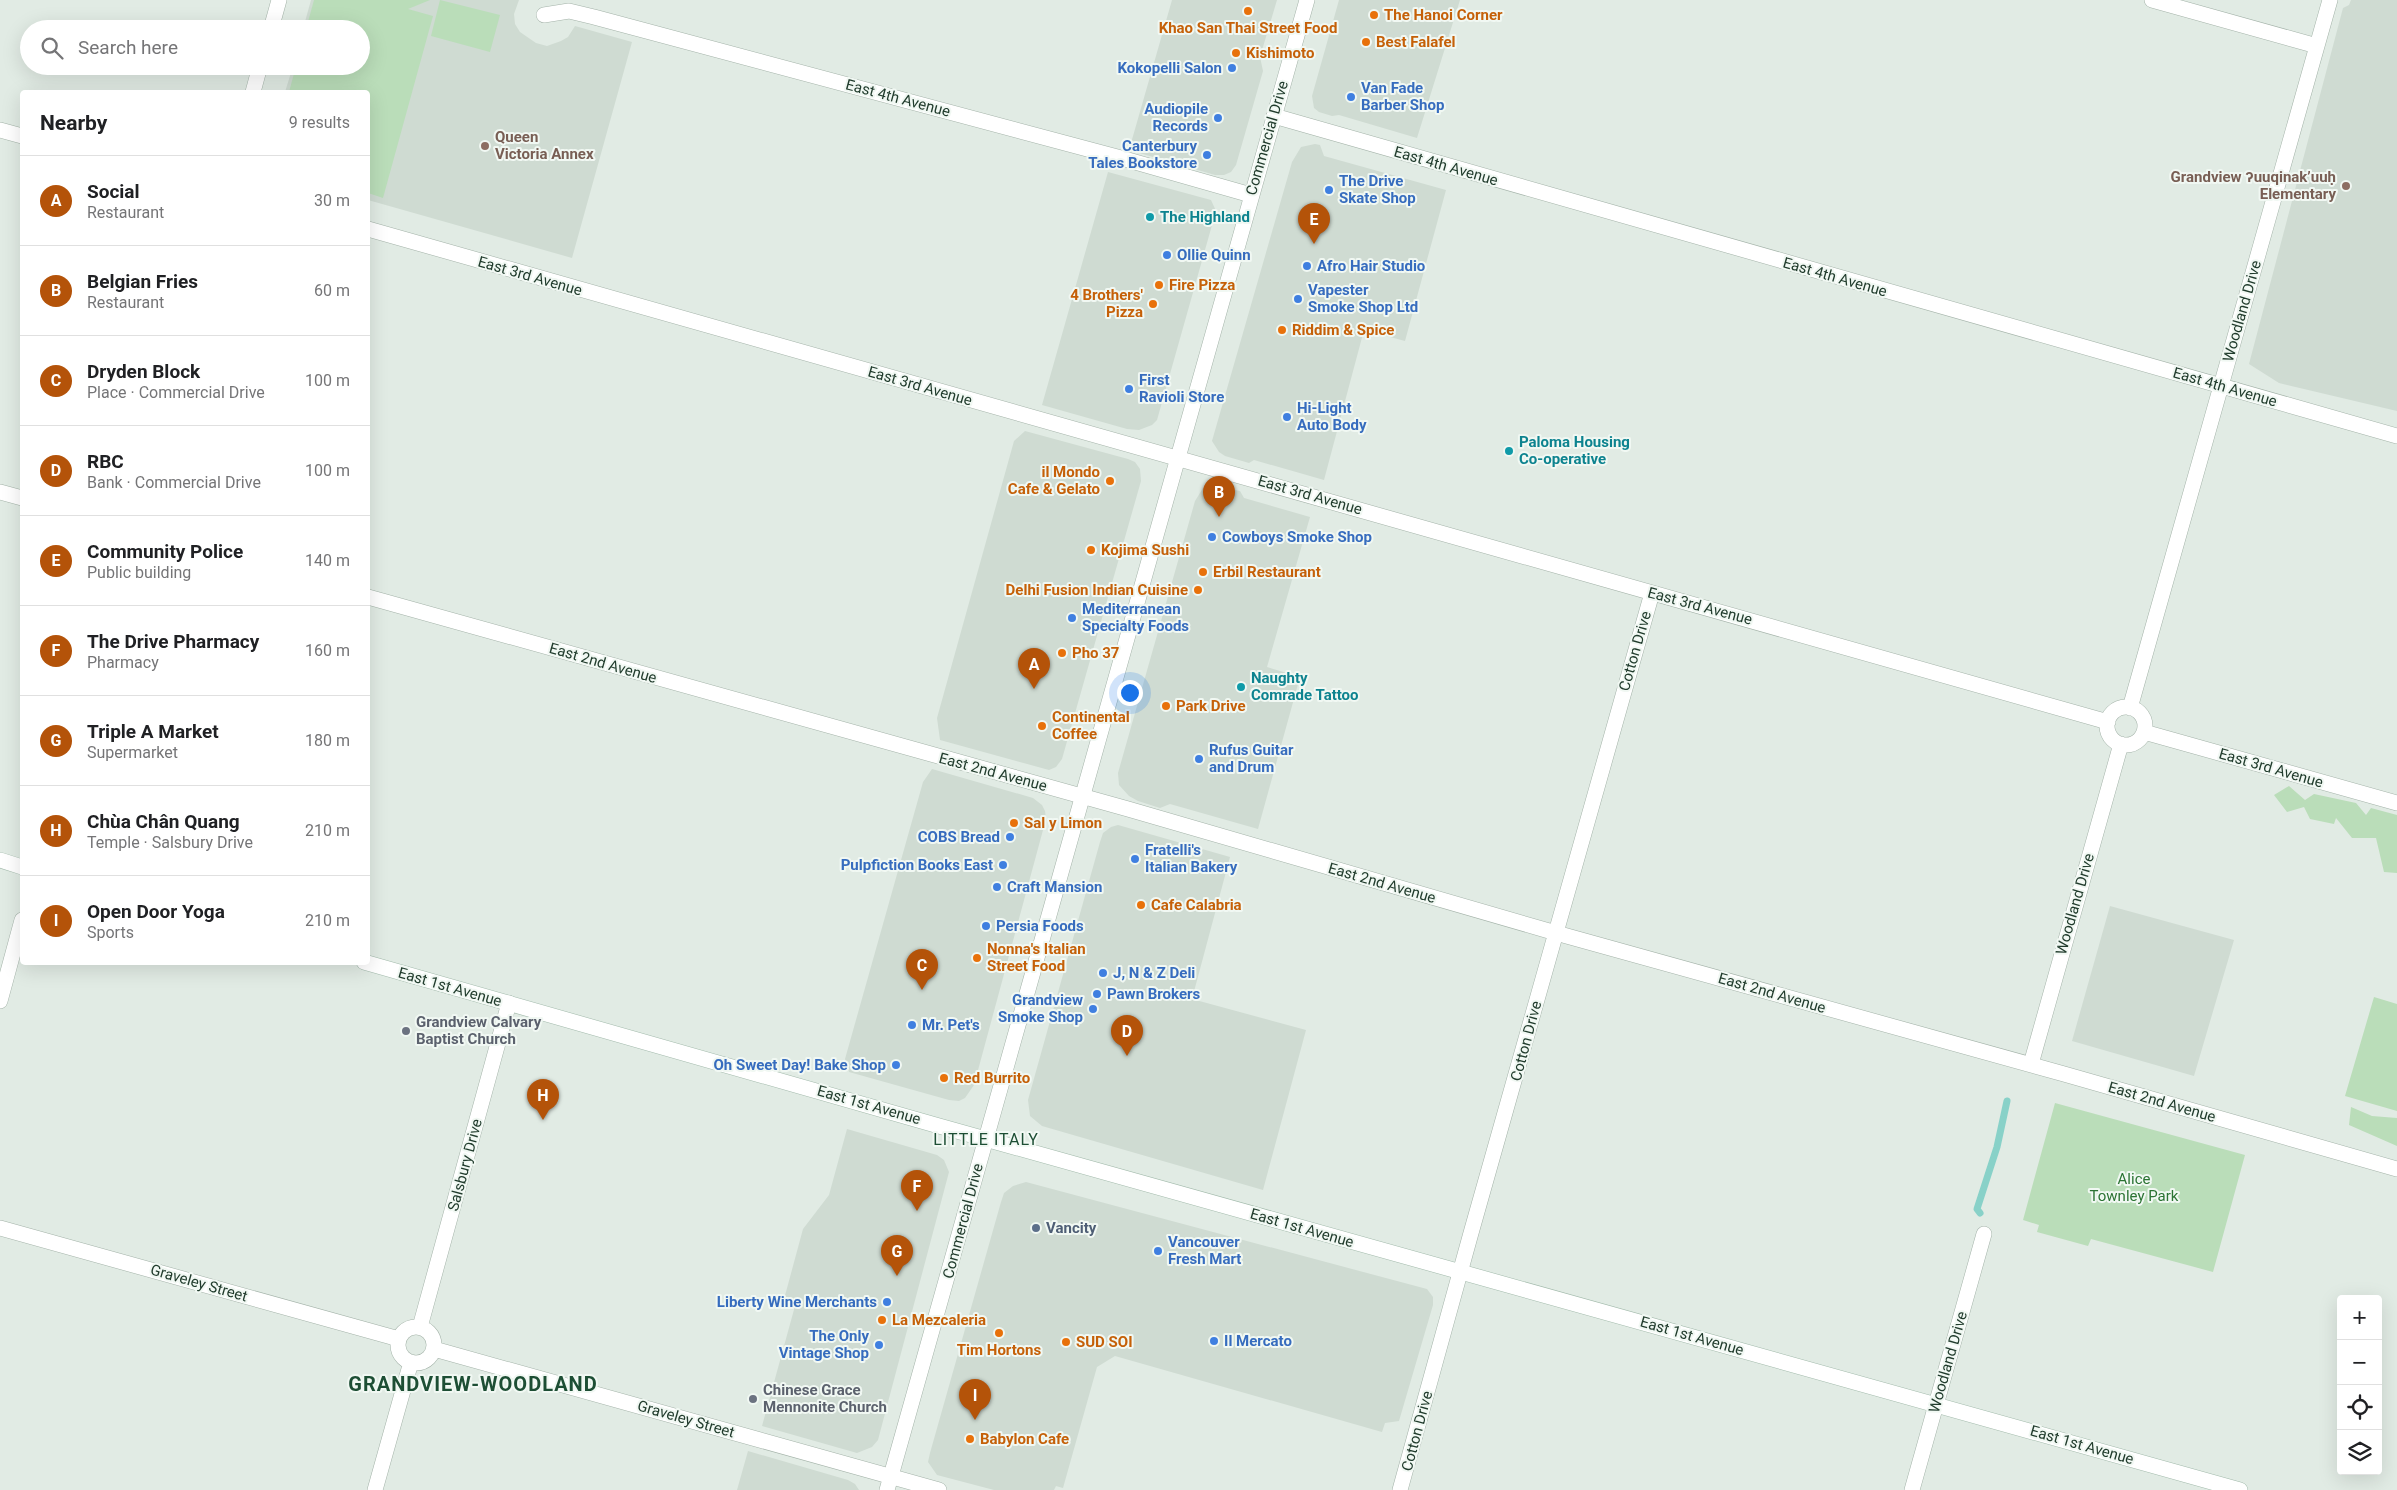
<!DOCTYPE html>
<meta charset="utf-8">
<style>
body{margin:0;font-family:Roboto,sans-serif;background:#f6f6f6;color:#202124}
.controls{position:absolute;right:15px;bottom:15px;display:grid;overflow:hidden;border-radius:5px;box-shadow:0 5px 20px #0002}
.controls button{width:45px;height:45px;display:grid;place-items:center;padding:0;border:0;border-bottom:1px solid #e0e0e0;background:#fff;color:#202124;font:25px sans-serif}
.you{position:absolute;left:1129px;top:692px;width:18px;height:18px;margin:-12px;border:4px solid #fff;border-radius:50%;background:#1a73e8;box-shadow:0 0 0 8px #1a73e833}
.badge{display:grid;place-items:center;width:32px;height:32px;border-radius:50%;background:#b45309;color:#fff;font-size:16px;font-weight:700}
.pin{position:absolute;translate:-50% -41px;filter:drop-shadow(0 1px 2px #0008)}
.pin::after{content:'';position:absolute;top:26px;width:18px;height:15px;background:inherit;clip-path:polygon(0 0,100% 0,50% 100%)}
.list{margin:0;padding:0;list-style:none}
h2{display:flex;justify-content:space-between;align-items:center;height:65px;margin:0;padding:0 20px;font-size:21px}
h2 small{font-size:16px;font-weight:400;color:#757577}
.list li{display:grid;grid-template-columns:32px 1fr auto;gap:15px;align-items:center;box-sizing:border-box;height:90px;padding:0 20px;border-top:1px solid #e0e0e0}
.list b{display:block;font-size:19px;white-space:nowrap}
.list p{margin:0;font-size:16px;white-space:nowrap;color:#757577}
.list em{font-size:16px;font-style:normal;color:#757577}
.icon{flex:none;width:28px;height:28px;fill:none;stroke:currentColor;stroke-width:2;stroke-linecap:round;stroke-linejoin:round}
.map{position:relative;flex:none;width:2397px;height:1490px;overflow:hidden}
.search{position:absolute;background:#fff;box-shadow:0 5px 20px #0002;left:20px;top:20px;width:350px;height:55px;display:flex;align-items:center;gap:12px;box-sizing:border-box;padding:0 18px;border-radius:28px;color:#757577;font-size:19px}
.panel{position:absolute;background:#fff;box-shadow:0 5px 20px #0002;left:20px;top:90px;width:350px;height:875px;border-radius:5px}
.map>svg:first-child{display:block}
.built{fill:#cfdbd2}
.green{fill:#baddb9}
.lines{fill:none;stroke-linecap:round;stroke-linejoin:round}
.stream{stroke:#88d1c8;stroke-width:7}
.minor-casing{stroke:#a4b3a9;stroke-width:16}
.tertiary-casing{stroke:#a4b3a9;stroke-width:16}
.secondary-casing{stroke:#a2baab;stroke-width:16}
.minor{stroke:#fff;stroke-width:15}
.tertiary{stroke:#fff;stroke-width:15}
.secondary{stroke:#fff;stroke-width:15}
.food-dot{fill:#e8710a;stroke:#f1f8f3;stroke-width:2}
.shop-dot{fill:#3f7fe0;stroke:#f1f8f3;stroke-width:2}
.education-dot{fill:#8d6e63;stroke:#f1f8f3;stroke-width:2}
.culture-dot{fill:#0f9aa8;stroke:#f1f8f3;stroke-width:2}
.worship-dot{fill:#6b7280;stroke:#f1f8f3;stroke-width:2}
.service-dot{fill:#5c6f8a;stroke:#f1f8f3;stroke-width:2}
.labels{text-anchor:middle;stroke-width:4;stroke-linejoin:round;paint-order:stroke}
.food-label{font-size:15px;font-weight:bold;fill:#c56008;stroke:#f1f8f3;text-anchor:start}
.shop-label{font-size:15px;font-weight:bold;fill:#366cbe;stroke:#f1f8f3;text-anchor:start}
.street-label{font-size:15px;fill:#213c2d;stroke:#f1f8f3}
.education-label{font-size:15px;font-weight:bold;fill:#785e54;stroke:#f1f8f3;text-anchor:start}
.culture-label{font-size:15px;font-weight:bold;fill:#0d838f;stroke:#f1f8f3;text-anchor:start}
.worship-label{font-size:15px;font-weight:bold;fill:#5b616d;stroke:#f1f8f3;text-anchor:start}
.park-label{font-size:15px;fill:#2b7333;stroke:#f1f8f3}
.service-label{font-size:15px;font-weight:bold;fill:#4e5e75;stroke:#f1f8f3;text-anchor:start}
.neighbourhood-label{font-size:16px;letter-spacing:1px;fill:#1d4e34;stroke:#f1f8f3}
.district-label{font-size:20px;font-weight:bold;letter-spacing:1px;fill:#1d4e34;stroke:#f1f8f3}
</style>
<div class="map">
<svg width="2397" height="1490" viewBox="0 0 2397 1490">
<rect width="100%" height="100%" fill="#e1ebe4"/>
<!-- built -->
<path class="built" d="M 311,0 L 519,0 L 514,14 L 515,24 L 520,32 L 536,43 L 547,46 L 561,41 L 568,37 L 575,26 L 632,42 L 572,258 L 368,200 L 368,92 L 285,92 L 293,66 L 361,66 L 361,29 L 303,29 Z
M 1172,0 L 1277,0 L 1260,57 L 1263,71 L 1236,165 L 1231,172 L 1224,175 L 1215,175 L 1129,150 Z
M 1339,0 L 1460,0 L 1417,138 L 1339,115 L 1332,116 L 1319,112 L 1314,108 L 1312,96 Z
M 2351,0 L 2397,0 L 2397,411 L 2279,383 L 2249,364 L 2343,8 L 2349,5 Z
M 1315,144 L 1320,145 L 1324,156 L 1446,190 L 1405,341 L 1364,330 L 1324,480 L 1254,460 L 1249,463 L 1225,456 L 1219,452 L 1212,441 L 1292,162 L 1301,147 Z
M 1108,172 L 1211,200 L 1216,211 L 1157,420 L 1152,425 L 1139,430 L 1127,429 L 1042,405 Z
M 1025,431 L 1128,459 L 1135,462 L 1140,469 L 1141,481 L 1062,759 L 1056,767 L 1049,770 L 940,740 L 937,718 L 1014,441 Z
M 1210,485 L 1240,491 L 1244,498 L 1310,517 L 1267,667 L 1300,677 L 1258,829 L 1170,804 L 1160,808 L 1138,801 L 1129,796 L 1119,785 L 1118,773 L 1195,501 L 1203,488 Z
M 932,769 L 1033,798 L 1042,805 L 1045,811 L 1046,819 L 974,1085 L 965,1098 L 959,1101 L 949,1100 L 849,1072 L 845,1059 L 923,782 Z
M 1118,825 L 1230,857 L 1192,999 L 1306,1030 L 1263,1190 L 1042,1126 L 1030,1116 L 1028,1100 L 1100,842 L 1103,833 L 1111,827 Z
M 2110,906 L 2234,940 L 2194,1076 L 2072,1041 Z
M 847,1129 L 937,1155 L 944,1160 L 949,1172 L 878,1440 L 872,1447 L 857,1453 L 762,1426 L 795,1306 L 783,1303 L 803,1229 L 829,1195 Z
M 1026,1182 L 1427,1289 L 1433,1297 L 1433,1305 L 1399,1421 L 1385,1423 L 1382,1432 L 1115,1356 L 1097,1367 L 1063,1488 L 1056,1486 L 1054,1490 L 994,1490 L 937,1475 L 928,1462 L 930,1453 L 1001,1202 L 1004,1193 L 1013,1186 Z
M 748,1451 L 848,1480 L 855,1484 L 859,1490 L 737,1490 Z"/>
<!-- green -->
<path class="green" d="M 314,0 L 430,0 L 408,9 L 433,16 L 383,198 L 368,193 L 368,92 L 289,92 L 296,66 L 361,66 L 361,29 L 306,29 Z
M 440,0 L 500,15 L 490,52 L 431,36 Z
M 2289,786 L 2305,800 L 2314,794 L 2356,803 L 2366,815 L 2371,808 L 2397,815 L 2397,873 L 2384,872 L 2376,838 L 2352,838 L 2336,818 L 2334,824 L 2310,819 L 2304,807 L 2287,812 L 2274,795 Z
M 2374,997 L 2397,1004 L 2397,1111 L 2345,1096 Z
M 2055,1103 L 2245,1155 L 2213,1272 L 2091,1239 L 2088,1246 L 2037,1232 L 2039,1225 L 2023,1220 Z
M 2351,1107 L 2372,1116 L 2397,1118 L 2397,1146 L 2349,1125 Z"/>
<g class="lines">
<!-- stream -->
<path class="stream" d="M 1980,1213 L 1977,1209 L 1997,1147 L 2007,1101"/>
<!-- minor casing -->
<g class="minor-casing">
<path id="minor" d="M 2152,0 L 2317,46
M 544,15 L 569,11 L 594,17 L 1121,158 L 1251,195
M 1274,116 L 2397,436
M 0,130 L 22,136
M 368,229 L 2108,722
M 0,492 L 22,498
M 368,597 L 1128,809 L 1556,933 L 2064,1074 L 2397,1169
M2107 726a19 19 0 1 1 38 0a19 19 0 1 1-38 0Z
M 2130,708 L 2330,0
M 2144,732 L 2397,803
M 2031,1064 L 2121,744
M 0,1228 L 399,1339
M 420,1327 L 509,1003
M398 1345a18 18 0 1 1 36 0a18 18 0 1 1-36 0Z
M 434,1349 L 939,1490
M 375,1490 L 411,1362
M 1400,1490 L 1471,1233 L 1652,593
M 1912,1490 L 1984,1234"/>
</g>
<!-- tertiary casing -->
<g class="tertiary-casing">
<path id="tertiary" d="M 271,29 L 279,0
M 253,92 L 260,66
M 0,1001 L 22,920
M 887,1490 L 1307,0"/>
</g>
<!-- secondary casing -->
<g class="secondary-casing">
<path id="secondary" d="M 0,860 L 22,867
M 364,962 L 939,1126 L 2240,1490"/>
</g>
<!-- minor -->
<use href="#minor" class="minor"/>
<!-- tertiary -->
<use href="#tertiary" class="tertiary"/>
<!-- secondary -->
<use href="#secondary" class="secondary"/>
</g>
<!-- markers -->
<g class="food-dot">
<circle cx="1248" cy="11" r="5"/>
<circle cx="1374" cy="15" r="5"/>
<circle cx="1366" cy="42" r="5"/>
<circle cx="1236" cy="53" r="5"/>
<circle cx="1159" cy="285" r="5"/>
<circle cx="1153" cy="304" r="5"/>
<circle cx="1282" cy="330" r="5"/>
<circle cx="1110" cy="481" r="5"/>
<circle cx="1091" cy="550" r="5"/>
<circle cx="1203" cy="572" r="5"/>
<circle cx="1198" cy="590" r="5"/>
<circle cx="1062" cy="653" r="5"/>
<circle cx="1166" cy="706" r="5"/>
<circle cx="1042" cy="726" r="5"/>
<circle cx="1014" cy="823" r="5"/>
<circle cx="1141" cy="905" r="5"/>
<circle cx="977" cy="958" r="5"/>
<circle cx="944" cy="1078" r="5"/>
<circle cx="882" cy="1320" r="5"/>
<circle cx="999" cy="1333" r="5"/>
<circle cx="1066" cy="1342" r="5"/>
<circle cx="970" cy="1439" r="5"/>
</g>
<g class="shop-dot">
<circle cx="1232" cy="68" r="5"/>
<circle cx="1351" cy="97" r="5"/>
<circle cx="1218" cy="118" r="5"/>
<circle cx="1207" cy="155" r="5"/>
<circle cx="1329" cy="190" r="5"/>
<circle cx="1167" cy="255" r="5"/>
<circle cx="1307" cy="266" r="5"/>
<circle cx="1298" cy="299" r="5"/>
<circle cx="1129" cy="389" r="5"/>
<circle cx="1287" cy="417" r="5"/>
<circle cx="1212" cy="537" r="5"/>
<circle cx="1072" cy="618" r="5"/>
<circle cx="1199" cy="759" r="5"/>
<circle cx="1010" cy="837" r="5"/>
<circle cx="1135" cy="859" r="5"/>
<circle cx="1003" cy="865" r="5"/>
<circle cx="997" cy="887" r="5"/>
<circle cx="986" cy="926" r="5"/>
<circle cx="1103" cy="973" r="5"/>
<circle cx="1097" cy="994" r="5"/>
<circle cx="1093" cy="1009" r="5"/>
<circle cx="912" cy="1025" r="5"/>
<circle cx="896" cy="1065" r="5"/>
<circle cx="1158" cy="1251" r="5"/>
<circle cx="887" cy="1302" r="5"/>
<circle cx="1214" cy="1341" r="5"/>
<circle cx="879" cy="1345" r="5"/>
</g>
<g class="education-dot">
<circle cx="485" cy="146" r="5"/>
<circle cx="2346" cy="186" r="5"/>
</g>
<g class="culture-dot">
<circle cx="1150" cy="217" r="5"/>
<circle cx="1509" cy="451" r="5"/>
<circle cx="1241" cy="687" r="5"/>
</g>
<g class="worship-dot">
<circle cx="406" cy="1031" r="5"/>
<circle cx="753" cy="1399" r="5"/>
</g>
<circle class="service-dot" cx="1036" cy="1228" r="5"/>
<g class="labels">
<!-- food labels -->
<g class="food-label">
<text x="1384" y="20">The Hanoi Corner</text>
<text x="1248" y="33" text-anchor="middle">Khao San Thai Street Food</text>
<text x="1376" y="47">Best Falafel</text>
<text x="1246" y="58">Kishimoto</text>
<text x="1169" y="290">Fire Pizza</text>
<text x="1143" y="300" text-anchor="end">4 Brothers'<tspan x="1143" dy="17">Pizza</tspan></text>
<text x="1292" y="335">Riddim &amp; Spice</text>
<text x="1100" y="477" text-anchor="end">il Mondo<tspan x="1100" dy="17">Cafe &amp; Gelato</tspan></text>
<text x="1101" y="555">Kojima Sushi</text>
<text x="1213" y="577">Erbil Restaurant</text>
<text x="1188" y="595" text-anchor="end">Delhi Fusion Indian Cuisine</text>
<text x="1072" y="658">Pho 37</text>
<text x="1176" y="711">Park Drive</text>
<text x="1052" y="722">Continental<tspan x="1052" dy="17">Coffee</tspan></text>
<text x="1024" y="828">Sal y Limon</text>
<text x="1151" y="910">Cafe Calabria</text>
<text x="987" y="954">Nonna's Italian<tspan x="987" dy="17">Street Food</tspan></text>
<text x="954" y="1083">Red Burrito</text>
<text x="892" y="1325">La Mezcaleria</text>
<text x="1076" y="1347">SUD SOI</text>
<text x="999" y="1355" text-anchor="middle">Tim Hortons</text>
<text x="980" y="1444">Babylon Cafe</text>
</g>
<!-- shop labels -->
<g class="shop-label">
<text x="1222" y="73" text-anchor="end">Kokopelli Salon</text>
<text x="1361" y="93">Van Fade<tspan x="1361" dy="17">Barber Shop</tspan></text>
<text x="1208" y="114" text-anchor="end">Audiopile<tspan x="1208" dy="17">Records</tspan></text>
<text x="1197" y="151" text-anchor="end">Canterbury<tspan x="1197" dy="17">Tales Bookstore</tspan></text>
<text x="1339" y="186">The Drive<tspan x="1339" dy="17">Skate Shop</tspan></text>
<text x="1177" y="260">Ollie Quinn</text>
<text x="1317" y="271">Afro Hair Studio</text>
<text x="1308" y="295">Vapester<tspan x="1308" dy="17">Smoke Shop Ltd</tspan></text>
<text x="1139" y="385">First<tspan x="1139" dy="17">Ravioli Store</tspan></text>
<text x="1297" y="413">Hi-Light<tspan x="1297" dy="17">Auto Body</tspan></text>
<text x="1222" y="542">Cowboys Smoke Shop</text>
<text x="1082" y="614">Mediterranean<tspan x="1082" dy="17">Specialty Foods</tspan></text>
<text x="1209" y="755">Rufus Guitar<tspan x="1209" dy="17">and Drum</tspan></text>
<text x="1000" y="842" text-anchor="end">COBS Bread</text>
<text x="1145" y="855">Fratelli's<tspan x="1145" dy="17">Italian Bakery</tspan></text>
<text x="993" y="870" text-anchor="end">Pulpfiction Books East</text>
<text x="1007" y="892">Craft Mansion</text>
<text x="996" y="931">Persia Foods</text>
<text x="1113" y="978">J, N &amp; Z Deli</text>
<text x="1107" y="999">Pawn Brokers</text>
<text x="1083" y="1005" text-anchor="end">Grandview<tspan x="1083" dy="17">Smoke Shop</tspan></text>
<text x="922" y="1030">Mr. Pet's</text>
<text x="886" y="1070" text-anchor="end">Oh Sweet Day! Bake Shop</text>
<text x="1168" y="1247">Vancouver<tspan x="1168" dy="17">Fresh Mart</tspan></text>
<text x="877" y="1307" text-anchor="end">Liberty Wine Merchants</text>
<text x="869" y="1341" text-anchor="end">The Only<tspan x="869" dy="17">Vintage Shop</tspan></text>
<text x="1224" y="1346">Il Mercato</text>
</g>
<!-- street labels -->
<g class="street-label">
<text transform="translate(898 98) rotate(15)" y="5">East 4th Avenue</text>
<text transform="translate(1267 138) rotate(-74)" y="5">Commercial Drive</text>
<text transform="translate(1446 166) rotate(16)" y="5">East 4th Avenue</text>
<text transform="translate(530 276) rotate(16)" y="5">East 3rd Avenue</text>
<text transform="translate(1835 277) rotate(16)" y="5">East 4th Avenue</text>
<text transform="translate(2242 311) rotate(-74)" y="5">Woodland Drive</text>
<text transform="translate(920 386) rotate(16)" y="5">East 3rd Avenue</text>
<text transform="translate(2225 387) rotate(16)" y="5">East 4th Avenue</text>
<text transform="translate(1310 495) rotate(16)" y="5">East 3rd Avenue</text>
<text transform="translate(1700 606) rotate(15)" y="5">East 3rd Avenue</text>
<text transform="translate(1635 651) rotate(-74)" y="5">Cotton Drive</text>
<text transform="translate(603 663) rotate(16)" y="5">East 2nd Avenue</text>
<text transform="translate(2271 768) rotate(16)" y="5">East 3rd Avenue</text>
<text transform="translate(993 772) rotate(15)" y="5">East 2nd Avenue</text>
<text transform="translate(1382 883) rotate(16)" y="5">East 2nd Avenue</text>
<text transform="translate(2075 904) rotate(-74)" y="5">Woodland Drive</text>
<text transform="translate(450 987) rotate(16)" y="5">East 1st Avenue</text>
<text transform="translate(1772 993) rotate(16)" y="5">East 2nd Avenue</text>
<text transform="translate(1526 1041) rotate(-75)" y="5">Cotton Drive</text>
<text transform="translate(2162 1102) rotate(16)" y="5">East 2nd Avenue</text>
<text transform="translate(869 1105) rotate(16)" y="5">East 1st Avenue</text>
<text transform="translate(465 1165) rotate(-75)" y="5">Salsbury Drive</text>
<text transform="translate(963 1221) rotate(-75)" y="5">Commercial Drive</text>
<text transform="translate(1302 1228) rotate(16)" y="5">East 1st Avenue</text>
<text transform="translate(199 1283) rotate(16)" y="5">Graveley Street</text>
<text transform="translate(1692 1336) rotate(16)" y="5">East 1st Avenue</text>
<text transform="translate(1948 1362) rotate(-74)" y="5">Woodland Drive</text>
<text transform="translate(686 1419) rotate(16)" y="5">Graveley Street</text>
<text transform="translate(1417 1431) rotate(-75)" y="5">Cotton Drive</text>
<text transform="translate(2082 1445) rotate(16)" y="5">East 1st Avenue</text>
</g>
<!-- education labels -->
<g class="education-label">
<text x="495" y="142">Queen<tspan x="495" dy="17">Victoria Annex</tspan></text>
<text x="2336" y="182" text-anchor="end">Grandview ʔuuqinak’uuḥ<tspan x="2336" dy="17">Elementary</tspan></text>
</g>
<!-- culture labels -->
<g class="culture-label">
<text x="1160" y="222">The Highland</text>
<text x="1519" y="447">Paloma Housing<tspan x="1519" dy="17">Co-operative</tspan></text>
<text x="1251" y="683">Naughty<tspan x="1251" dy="17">Comrade Tattoo</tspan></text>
</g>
<!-- worship labels -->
<g class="worship-label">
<text x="416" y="1027">Grandview Calvary<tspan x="416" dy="17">Baptist Church</tspan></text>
<text x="763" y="1395">Chinese Grace<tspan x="763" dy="17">Mennonite Church</tspan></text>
</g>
<!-- park labels -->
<g class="park-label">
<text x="2134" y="1184">Alice<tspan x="2134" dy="17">Townley Park</tspan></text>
</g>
<!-- service labels -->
<g class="service-label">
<text x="1046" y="1233">Vancity</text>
</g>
<!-- neighbourhood labels -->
<g class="neighbourhood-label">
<text x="986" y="1145">LITTLE ITALY</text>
</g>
<!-- district labels -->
<g class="district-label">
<text x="473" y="1391">GRANDVIEW-WOODLAND</text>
</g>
</g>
</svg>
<div class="controls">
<button>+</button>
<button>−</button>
<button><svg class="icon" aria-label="locate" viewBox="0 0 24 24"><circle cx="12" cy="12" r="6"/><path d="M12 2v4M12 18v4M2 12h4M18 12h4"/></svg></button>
<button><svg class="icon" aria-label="layers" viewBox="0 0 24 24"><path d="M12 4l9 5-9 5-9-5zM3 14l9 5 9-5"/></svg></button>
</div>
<div class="you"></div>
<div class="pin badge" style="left:1034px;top:689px">A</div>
<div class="pin badge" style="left:1219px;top:517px">B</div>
<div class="pin badge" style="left:922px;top:990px">C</div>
<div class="pin badge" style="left:1127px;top:1056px">D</div>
<div class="pin badge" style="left:1314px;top:244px">E</div>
<div class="pin badge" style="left:917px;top:1211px">F</div>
<div class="pin badge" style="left:897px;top:1276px">G</div>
<div class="pin badge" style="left:543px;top:1120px">H</div>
<div class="pin badge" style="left:975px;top:1420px">I</div>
<div class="search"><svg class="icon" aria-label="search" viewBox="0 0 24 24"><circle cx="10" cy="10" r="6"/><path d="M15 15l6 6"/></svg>Search here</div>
<section class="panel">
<h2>Nearby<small>9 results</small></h2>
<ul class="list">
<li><span class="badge">A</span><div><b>Social</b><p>Restaurant</p></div><em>30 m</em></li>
<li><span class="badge">B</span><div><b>Belgian Fries</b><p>Restaurant</p></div><em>60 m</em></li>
<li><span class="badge">C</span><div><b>Dryden Block</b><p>Place · Commercial Drive</p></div><em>100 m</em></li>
<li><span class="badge">D</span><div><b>RBC</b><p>Bank · Commercial Drive</p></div><em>100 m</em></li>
<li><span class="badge">E</span><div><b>Community Police</b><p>Public building</p></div><em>140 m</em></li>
<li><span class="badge">F</span><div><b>The Drive Pharmacy</b><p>Pharmacy</p></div><em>160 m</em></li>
<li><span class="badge">G</span><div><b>Triple A Market</b><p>Supermarket</p></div><em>180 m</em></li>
<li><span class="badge">H</span><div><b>Chùa Chân Quang</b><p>Temple · Salsbury Drive</p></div><em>210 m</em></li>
<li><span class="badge">I</span><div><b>Open Door Yoga</b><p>Sports</p></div><em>210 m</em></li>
</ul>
</section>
</div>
